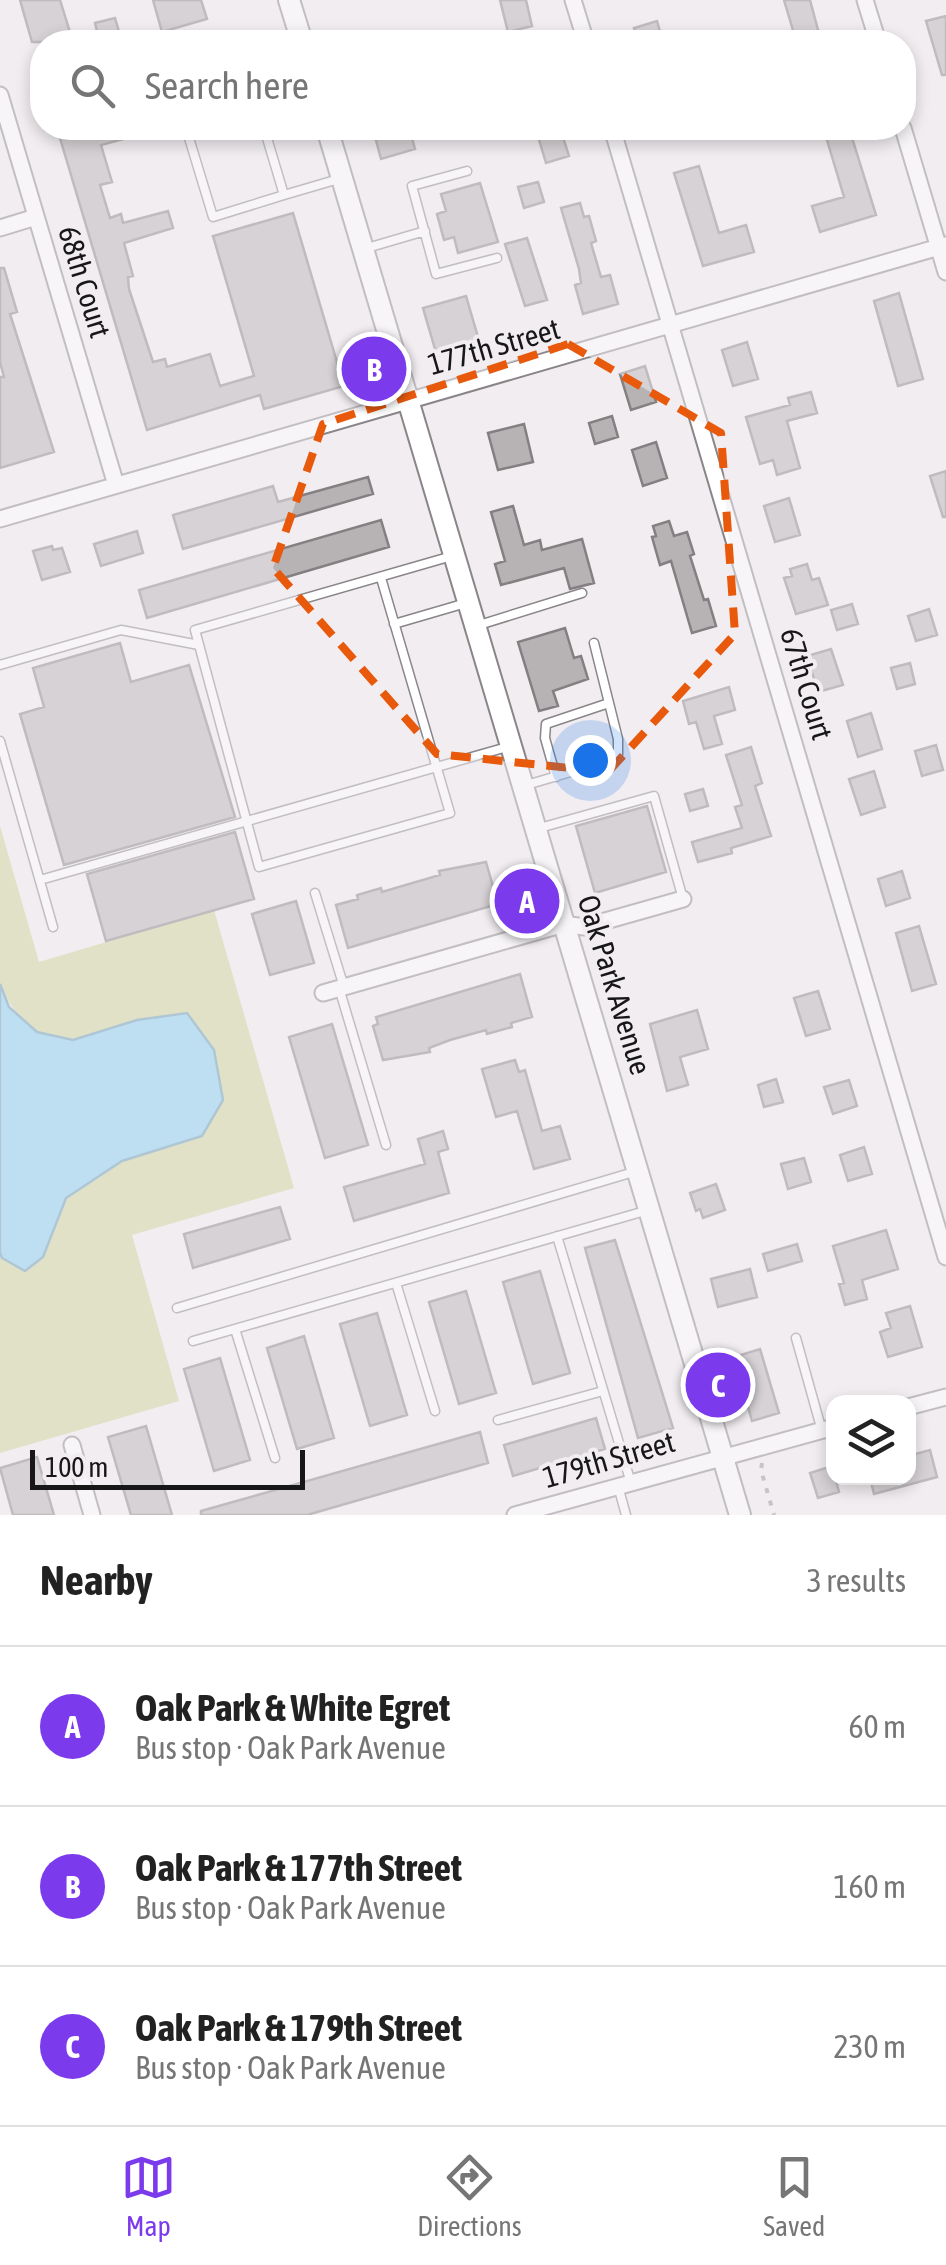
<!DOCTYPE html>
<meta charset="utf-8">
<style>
body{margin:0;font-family:"Asap Condensed",sans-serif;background:#f2f2f2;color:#222}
.controls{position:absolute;right:30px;bottom:30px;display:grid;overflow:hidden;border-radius:20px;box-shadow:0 5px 15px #0003}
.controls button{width:90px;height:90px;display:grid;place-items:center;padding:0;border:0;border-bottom:2px solid #e0e0e0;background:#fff;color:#222;font:50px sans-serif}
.scale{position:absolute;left:30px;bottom:25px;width:275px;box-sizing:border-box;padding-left:10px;border:5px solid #181718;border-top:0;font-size:28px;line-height:35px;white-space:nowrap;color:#181718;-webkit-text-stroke:8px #f1edf1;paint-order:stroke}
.you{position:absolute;left:590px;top:760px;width:35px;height:35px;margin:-25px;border:8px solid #fff;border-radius:50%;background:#1a73e8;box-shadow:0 0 0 15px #1a73e833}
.badge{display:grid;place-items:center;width:65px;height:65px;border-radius:50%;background:#7c3aed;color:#fff;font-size:32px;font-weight:700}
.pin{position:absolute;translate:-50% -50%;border:5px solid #fff;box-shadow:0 2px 10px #0006}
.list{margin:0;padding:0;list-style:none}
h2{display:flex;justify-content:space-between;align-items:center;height:130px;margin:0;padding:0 40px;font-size:42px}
h2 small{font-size:32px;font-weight:400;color:#767676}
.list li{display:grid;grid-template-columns:65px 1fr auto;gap:30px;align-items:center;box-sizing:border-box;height:160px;padding:0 40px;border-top:2px solid #e0e0e0}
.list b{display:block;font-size:38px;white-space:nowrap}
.list p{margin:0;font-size:32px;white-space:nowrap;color:#767676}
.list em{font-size:32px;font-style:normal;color:#767676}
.icon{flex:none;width:55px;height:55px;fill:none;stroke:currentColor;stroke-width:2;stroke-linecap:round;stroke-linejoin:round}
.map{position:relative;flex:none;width:946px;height:1515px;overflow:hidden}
.search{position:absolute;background:#fff;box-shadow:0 5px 15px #0003;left:30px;right:30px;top:30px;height:110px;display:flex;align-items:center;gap:25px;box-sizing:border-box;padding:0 35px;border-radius:40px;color:#767676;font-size:38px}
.sheet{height:610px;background:#fff}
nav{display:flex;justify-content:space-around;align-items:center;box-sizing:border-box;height:140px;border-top:2px solid #e0e0e0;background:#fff;font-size:28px;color:#767676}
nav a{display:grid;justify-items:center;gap:5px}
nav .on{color:#7c3aed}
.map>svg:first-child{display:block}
.green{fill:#cdd396}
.water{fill:#80cff3;stroke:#6198b1;stroke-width:2.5}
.building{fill:#b7b2b4;stroke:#847f81;stroke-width:2.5}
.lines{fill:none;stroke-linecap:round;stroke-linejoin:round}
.service-casing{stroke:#898589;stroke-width:11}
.minor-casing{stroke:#898589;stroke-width:19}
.tertiary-casing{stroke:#898589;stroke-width:24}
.path{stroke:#949194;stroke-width:4;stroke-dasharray:5 8;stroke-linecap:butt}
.service{stroke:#fff;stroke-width:8}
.minor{stroke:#fff;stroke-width:15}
.tertiary{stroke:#fff;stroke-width:20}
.marked{fill:none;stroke:#e8590c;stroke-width:8;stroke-dasharray:20 12;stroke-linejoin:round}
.labels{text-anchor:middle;stroke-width:8;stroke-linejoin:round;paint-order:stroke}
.street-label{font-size:30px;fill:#181718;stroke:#f1edf1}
</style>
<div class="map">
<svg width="946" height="1515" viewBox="0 0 946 1515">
<rect width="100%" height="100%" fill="#f1edf1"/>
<!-- green -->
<path class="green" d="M 0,826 L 39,962 L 214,910 L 294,1188 L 132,1235 L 179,1401 L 0,1453 L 0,1253 L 2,1258 L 43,1257 L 66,1198 L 122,1161 L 202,1136 L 137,1020 C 117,1026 97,1035 77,1039 C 40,1046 12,1014 0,984 Z"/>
<!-- water -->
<path class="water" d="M 0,984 L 9,1007 L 37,1032 L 73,1040 L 137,1020 L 187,1013 L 214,1050 L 223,1100 L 202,1136 L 122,1161 L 66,1198 L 43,1257 L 25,1271 L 2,1258 L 0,1253 Z"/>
<!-- building -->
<path class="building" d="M 20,0 L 60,0 L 73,42 L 32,42 Z
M 153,0 L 201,0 L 207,19 L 162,32 Z
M 500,0 L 526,0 L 532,26 L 508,32 Z
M 784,0 L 810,0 L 818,30 L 795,37 Z
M 946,16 L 946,75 L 942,75 L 926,21 Z
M 115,18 L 120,35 L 99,40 L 95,23 Z
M 657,21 L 663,42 L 638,42 L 634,28 Z
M 57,128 L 149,128 L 149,132 L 101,145 L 112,182 L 100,185 L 110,218 L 121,214 L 123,223 L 168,211 L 173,228 L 124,243 L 133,276 L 128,277 L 129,289 L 153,362 L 165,359 L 167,367 L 210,354 L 220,386 L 254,376 L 213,236 L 293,213 L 344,386 L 264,409 L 260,395 L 147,430 Z
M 394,128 L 409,128 L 415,149 L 381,159 L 374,133 Z
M 560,128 L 569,156 L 546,163 L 537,133 Z
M 832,128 L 849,128 L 876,215 L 820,232 L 812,206 L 844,197 L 824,130 Z
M 699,166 L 719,233 L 746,225 L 754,252 L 703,266 L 674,173 Z
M 538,182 L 544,202 L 524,208 L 518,187 Z
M 480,183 L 498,242 L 458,253 L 454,237 L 444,240 L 437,214 L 446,211 L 441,194 Z
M 580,203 L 584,217 L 589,216 L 596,241 L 591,243 L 601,277 L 610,275 L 618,304 L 583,314 L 575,285 L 581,283 L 579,269 L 561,208 Z
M 527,238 L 547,300 L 525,306 L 505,244 Z
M 0,268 L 4,268 L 17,312 L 10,314 L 54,452 L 0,468 L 0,377 L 4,377 L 0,362 Z
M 899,293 L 923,379 L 898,386 L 874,301 Z
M 466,296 L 480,344 L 437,356 L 423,308 Z
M 747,342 L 758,379 L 733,386 L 722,350 Z
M 645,366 L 656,402 L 631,410 L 620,374 Z
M 811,392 L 817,413 L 787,421 L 800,468 L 777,475 L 773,460 L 760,464 L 746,417 L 790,405 L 788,398 Z
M 612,416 L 618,437 L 595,444 L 589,423 Z
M 524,424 L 533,462 L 498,470 L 488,433 Z
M 656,442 L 667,478 L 643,486 L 632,450 Z
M 946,471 L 946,517 L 943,517 L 930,476 Z
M 368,477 L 373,494 L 183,549 L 173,515 L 273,486 L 278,502 Z
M 789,498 L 800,535 L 775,542 L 764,506 Z
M 513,506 L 524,545 L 540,540 L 542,550 L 582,539 L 594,583 L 570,589 L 564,568 L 501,585 L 495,564 L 505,561 L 491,512 Z
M 381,520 L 389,547 L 147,618 L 139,590 Z
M 669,521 L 674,536 L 687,532 L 694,554 L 690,556 L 704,600 L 708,599 L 716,626 L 692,633 L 671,561 L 660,565 L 652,537 L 656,536 L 653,526 Z
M 137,531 L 143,553 L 101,566 L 94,544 Z
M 52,546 L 53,550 L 62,548 L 70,572 L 42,580 L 33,551 Z
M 807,564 L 812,580 L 819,578 L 828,605 L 796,614 L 784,578 L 792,576 L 790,569 Z
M 852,604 L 858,624 L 837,630 L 831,610 Z
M 929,609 L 937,635 L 916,641 L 908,616 Z
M 565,628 L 574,658 L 581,656 L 588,679 L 553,691 L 558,706 L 539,711 L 518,642 Z
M 120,643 L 131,682 L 189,665 L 235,817 L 64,865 L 20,714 L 44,707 L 33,668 Z
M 831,649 L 843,685 L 818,692 L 807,656 Z
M 910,663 L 915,684 L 897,689 L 891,668 Z
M 729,687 L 735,710 L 714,716 L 722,744 L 704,749 L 696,722 L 689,724 L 683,701 Z
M 871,713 L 882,749 L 858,757 L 847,721 Z
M 936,745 L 943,770 L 922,776 L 915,751 Z
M 751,747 L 762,783 L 755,786 L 771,836 L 731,848 L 732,853 L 698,862 L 692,842 L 742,828 L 735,807 L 742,805 L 726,755 Z
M 874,771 L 885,807 L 861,815 L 849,779 Z
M 703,789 L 708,806 L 690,811 L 685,794 Z
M 647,806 L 666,872 L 595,893 L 576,826 Z
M 235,832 L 254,899 L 106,941 L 87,874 Z
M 486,862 L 498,904 L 348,948 L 336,905 L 358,899 L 357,895 L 381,888 L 382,892 L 440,875 L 439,871 Z
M 902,871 L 910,898 L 886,906 L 878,879 Z
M 296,901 L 314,963 L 270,975 L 252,914 Z
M 919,926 L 936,984 L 912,991 L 896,933 Z
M 520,974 L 532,1017 L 511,1023 L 512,1027 L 487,1034 L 486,1030 L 450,1040 L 429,1048 L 430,1052 L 383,1060 L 373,1026 L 378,1024 L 376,1017 Z
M 818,991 L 830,1029 L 806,1036 L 794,998 Z
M 697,1010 L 708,1049 L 680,1057 L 688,1085 L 667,1091 L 650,1024 Z
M 332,1024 L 368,1145 L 325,1158 L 289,1037 Z
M 515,1060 L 519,1072 L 525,1070 L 542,1131 L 560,1126 L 570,1159 L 534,1169 L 517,1111 L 496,1117 L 482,1069 Z
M 776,1079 L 783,1102 L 764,1107 L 758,1085 Z
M 849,1080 L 857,1106 L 833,1114 L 824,1087 Z
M 443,1131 L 448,1149 L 438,1152 L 449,1193 L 354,1221 L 344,1187 L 425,1164 L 418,1139 Z
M 864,1147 L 872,1174 L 848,1181 L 840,1155 Z
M 804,1158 L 811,1182 L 788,1189 L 781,1164 Z
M 716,1184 L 725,1210 L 703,1218 L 700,1209 L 696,1211 L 690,1193 Z
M 280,1207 L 290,1239 L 193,1268 L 184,1234 Z
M 886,1230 L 898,1269 L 862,1280 L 867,1299 L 845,1305 L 839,1284 L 844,1283 L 833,1246 Z
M 615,1240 L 673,1428 L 638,1438 L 585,1248 Z
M 797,1244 L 802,1261 L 768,1271 L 763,1254 Z
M 750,1269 L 757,1297 L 718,1307 L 711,1279 Z
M 540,1271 L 570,1373 L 533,1384 L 503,1282 Z
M 466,1291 L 496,1393 L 459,1404 L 429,1302 Z
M 910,1306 L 922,1347 L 888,1357 L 880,1332 L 891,1328 L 886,1313 Z
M 377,1313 L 407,1415 L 370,1426 L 340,1324 Z
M 304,1336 L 334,1438 L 297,1449 L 267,1348 Z
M 760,1349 L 779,1413 L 752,1421 L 734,1357 Z
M 220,1358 L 250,1460 L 214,1471 L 184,1369 Z
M 596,1418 L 605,1449 L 513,1476 L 504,1445 Z
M 146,1426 L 172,1515 L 131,1515 L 108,1437 Z
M 480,1432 L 488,1463 L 307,1515 L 201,1515 L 201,1511 Z
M 930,1450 L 937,1477 L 874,1494 L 870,1478 L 908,1478 L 908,1456 Z
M 37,1457 L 54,1515 L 13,1515 L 0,1468 Z
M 832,1466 L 839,1492 L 818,1498 L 810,1473 Z"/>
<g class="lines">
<!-- service casing -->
<g class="service-casing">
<path id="service" d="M 186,128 L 213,217 L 284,195 L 264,128
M 467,171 L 412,186 L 436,274 L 497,258
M 284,195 L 342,178
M 367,248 L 425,231
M 381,578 L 450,813 L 259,867 L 195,630 L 452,556
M 394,624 L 466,603
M 476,626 L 582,593
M 0,665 L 121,630 L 199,645
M 0,741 L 53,927
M 556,777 L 545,738 L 546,724 L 609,703
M 523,786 L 615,759 L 618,755 L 618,739 L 594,643
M 536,829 L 654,796 L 683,899
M 40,880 L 507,747
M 315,893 L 344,987
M 339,988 L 386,1145
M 557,1236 L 631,1483
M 396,1283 L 435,1411
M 177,1308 L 637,1171
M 235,1329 L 275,1458
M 796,1338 L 822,1431
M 193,1341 L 645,1211
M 498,1420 L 603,1391
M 618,1486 L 626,1515"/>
</g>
<!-- minor casing -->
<g class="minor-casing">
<path id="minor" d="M 573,0 L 586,42
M 865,0 L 878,42
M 0,95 L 116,485
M 612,128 L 946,1257
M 903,128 L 946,272
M 0,228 L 36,217
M 0,519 L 946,245
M 323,993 L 564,924 L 584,927 L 683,899
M 908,1407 L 946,1397
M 72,1445 L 92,1515
M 515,1515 L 834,1427"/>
</g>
<!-- tertiary casing -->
<g class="tertiary-casing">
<path id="tertiary" d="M 289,0 L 302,42
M 327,128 L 740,1515"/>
</g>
<!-- path -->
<path class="path" d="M 762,1463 L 761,1470 L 774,1515"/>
<!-- service -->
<use href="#service" class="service"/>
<!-- minor -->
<use href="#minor" class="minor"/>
<!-- tertiary -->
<use href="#tertiary" class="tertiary"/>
</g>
<!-- marked area -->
<path d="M0 0H946V1515H0ZM 568,344 L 721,433 L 735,634 L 608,772 L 437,754 L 273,568 L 323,424 Z" fill="#f1edf1" fill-opacity=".55" fill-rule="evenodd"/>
<path class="marked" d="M 568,344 L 721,433 L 735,634 L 608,772 L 437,754 L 273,568 L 323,424 Z"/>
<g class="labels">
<!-- street labels -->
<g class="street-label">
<text transform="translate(84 282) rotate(73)" y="10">68th Court</text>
<text transform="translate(494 347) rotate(-16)" y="10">177th Street</text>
<text transform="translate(806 684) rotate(73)" y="10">67th Court</text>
<text transform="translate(614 985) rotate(73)" y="10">Oak Park Avenue</text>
<text transform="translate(609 1460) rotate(-16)" y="10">179th Street</text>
</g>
</g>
</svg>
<div class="controls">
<button><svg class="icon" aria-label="layers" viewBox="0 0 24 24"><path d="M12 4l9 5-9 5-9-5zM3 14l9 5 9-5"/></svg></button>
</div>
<div class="scale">100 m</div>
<div class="you"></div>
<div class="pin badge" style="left:527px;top:901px">A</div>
<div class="pin badge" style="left:374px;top:369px">B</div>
<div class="pin badge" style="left:718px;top:1385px">C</div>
<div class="search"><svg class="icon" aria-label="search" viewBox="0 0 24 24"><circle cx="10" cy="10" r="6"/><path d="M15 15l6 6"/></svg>Search here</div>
</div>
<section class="sheet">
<h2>Nearby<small>3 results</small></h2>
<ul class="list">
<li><span class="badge">A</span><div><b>Oak Park &amp; White Egret</b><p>Bus stop · Oak Park Avenue</p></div><em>60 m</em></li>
<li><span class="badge">B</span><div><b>Oak Park &amp; 177th Street</b><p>Bus stop · Oak Park Avenue</p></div><em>160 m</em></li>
<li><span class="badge">C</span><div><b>Oak Park &amp; 179th Street</b><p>Bus stop · Oak Park Avenue</p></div><em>230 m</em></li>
</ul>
</section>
<nav>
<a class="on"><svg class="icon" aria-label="map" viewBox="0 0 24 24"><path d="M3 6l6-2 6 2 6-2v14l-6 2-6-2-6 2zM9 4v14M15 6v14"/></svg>Map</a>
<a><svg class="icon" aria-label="directions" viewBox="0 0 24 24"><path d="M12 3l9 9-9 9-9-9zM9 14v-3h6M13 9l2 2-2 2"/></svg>Directions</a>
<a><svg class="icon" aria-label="saved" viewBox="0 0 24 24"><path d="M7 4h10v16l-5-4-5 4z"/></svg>Saved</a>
</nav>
